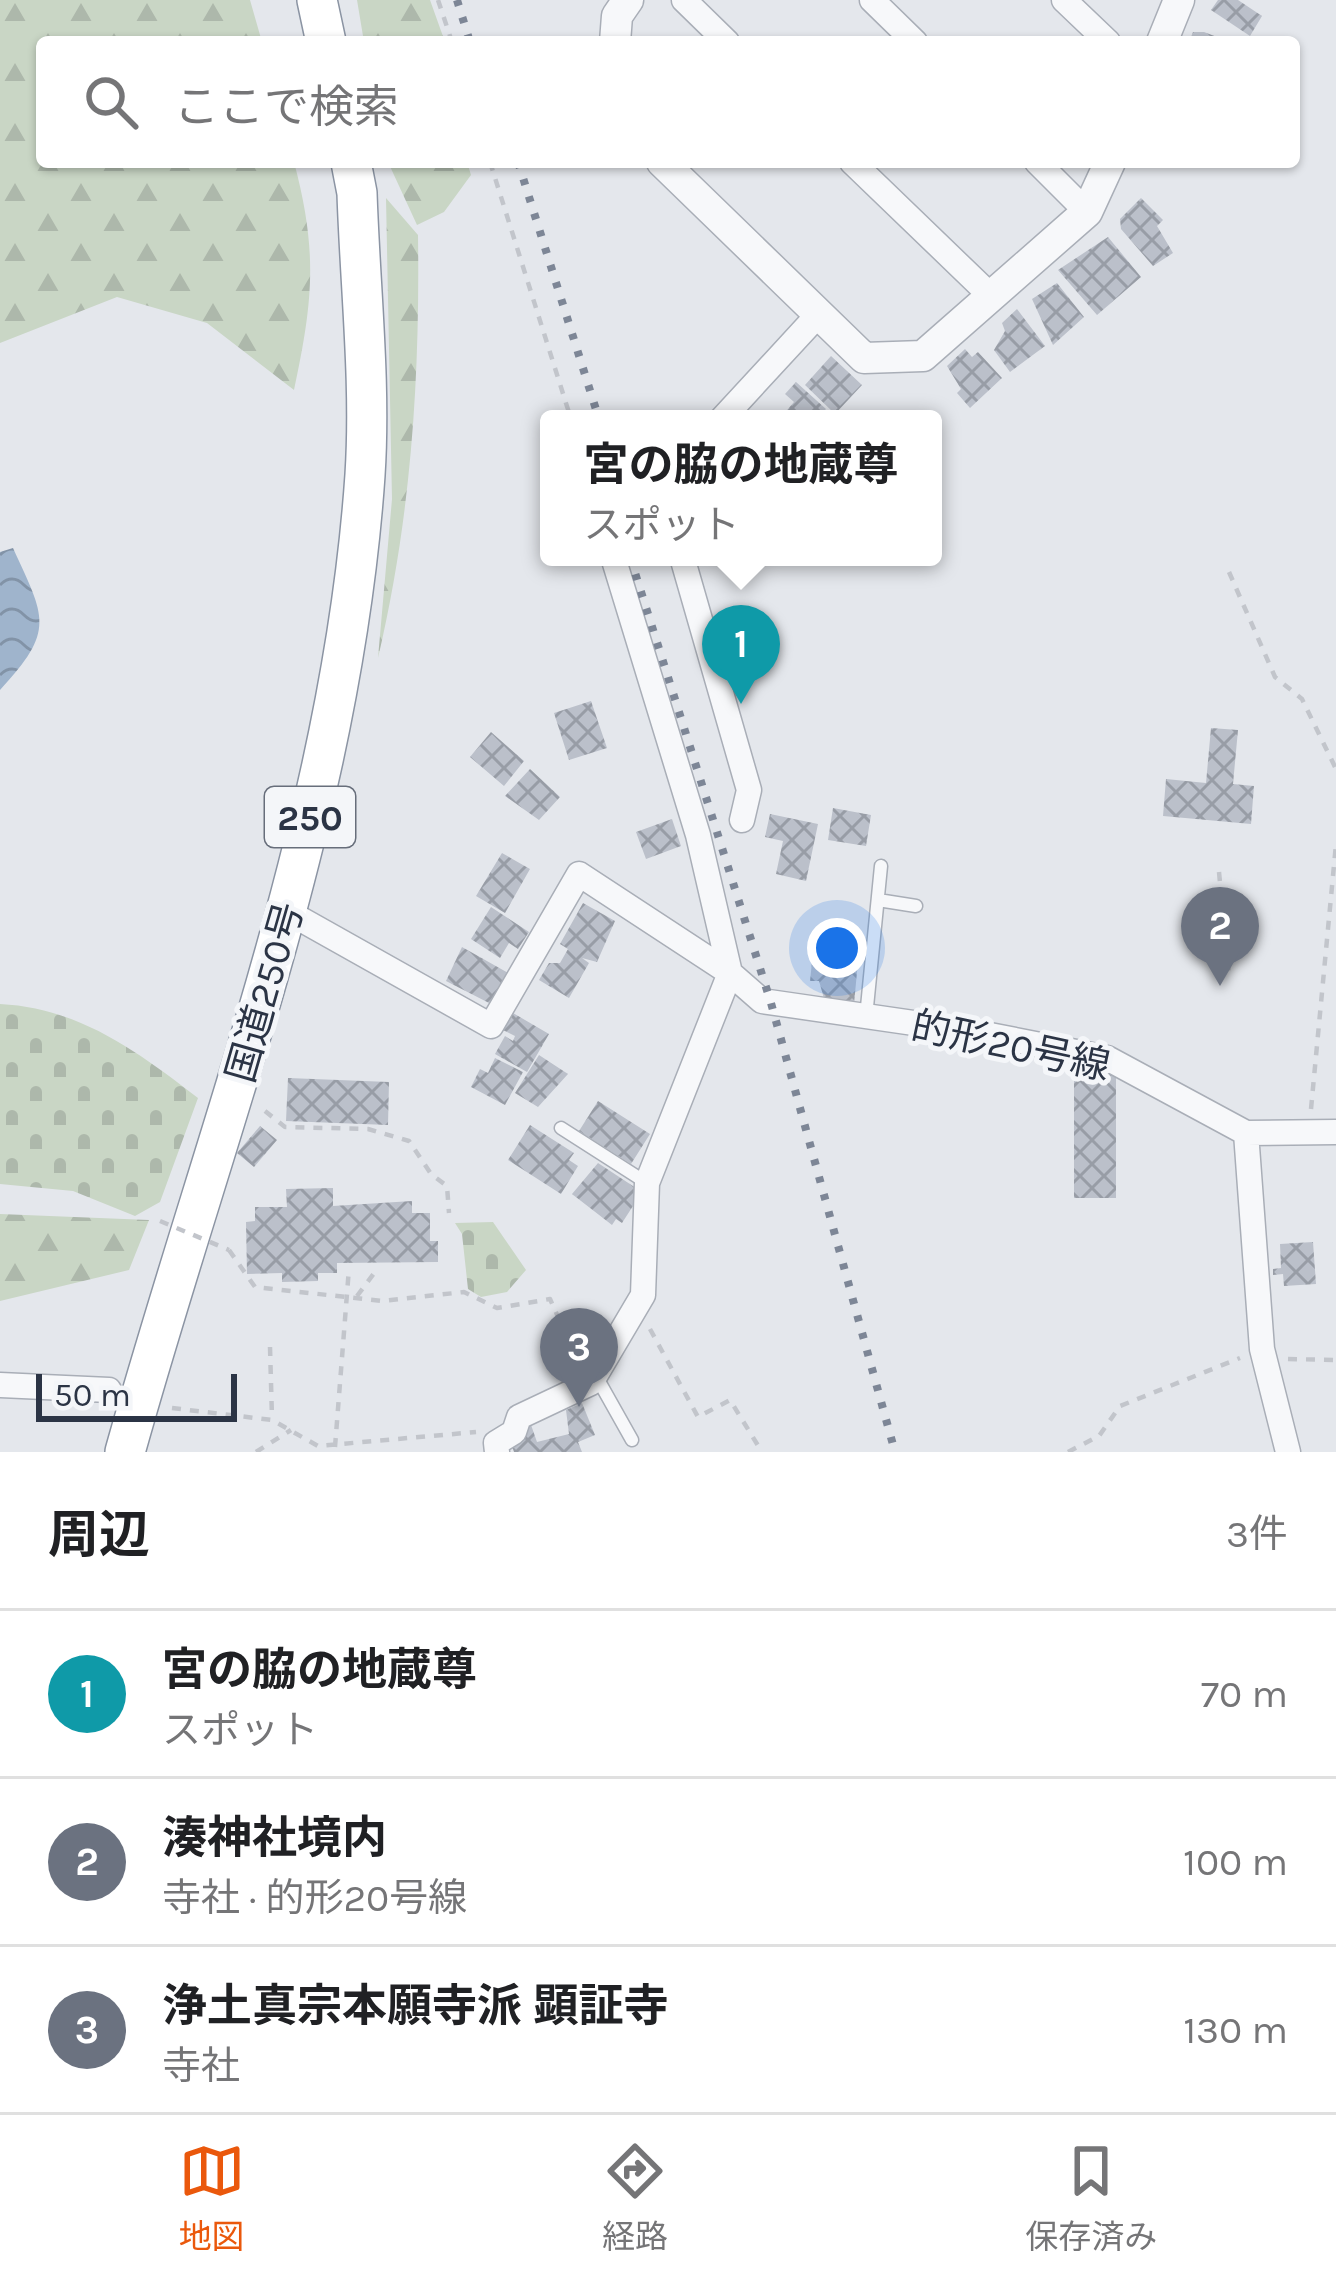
<!DOCTYPE html>
<html lang="ja">
<meta charset="utf-8">
<style>
body{margin:0;font-family:Karla,"Noto Sans JP",sans-serif;background:#f6f6f6;color:#202124}
.scale{position:absolute;left:36px;bottom:30px;width:201px;box-sizing:border-box;padding-left:12px;border:6px solid #2b3445;border-top:0;font-size:33px;line-height:42px;white-space:nowrap;color:#2b3445;-webkit-text-stroke:9px #f4f6f9;paint-order:stroke}
.you{position:absolute;left:837px;top:948px;width:42px;height:42px;margin:-30px;border:9px solid #fff;border-radius:50%;background:#1a73e8;box-shadow:0 0 0 18px #1a73e833}
.badge{display:grid;place-items:center;width:78px;height:78px;border-radius:50%;background:#ea580c;color:#fff;font-size:39px;font-weight:700}
.pin{position:absolute;translate:-50% -99px;filter:drop-shadow(0 3px 6px #0008)}
.pin::after{content:'';position:absolute;top:63px;width:42px;height:36px;background:inherit;clip-path:polygon(0 0,100% 0,50% 100%)}
.popup{position:absolute;left:540px;top:410px;width:402px;height:156px;box-sizing:border-box;display:grid;place-content:center;border-radius:12px;background:#fff;filter:drop-shadow(0 3px 9px #0005);font-size:39px;white-space:nowrap;color:#757577}
.popup b{font-size:45px;color:#202124}
.popup::after{content:'';position:absolute;left:50%;top:100%;margin-left:-24px;border:24px solid transparent;border-top-color:#fff}
.list{margin:0;padding:0;list-style:none}
h2{display:flex;justify-content:space-between;align-items:center;height:156px;margin:0;padding:0 48px;font-size:51px}
h2 small{font-size:39px;font-weight:400;color:#757577}
.list li{display:grid;grid-template-columns:78px 1fr auto;gap:36px;align-items:center;box-sizing:border-box;height:168px;padding:0 48px;border-top:3px solid #e0e0e0}
.list b{display:block;font-size:45px;white-space:nowrap}
.list p{margin:0;font-size:39px;white-space:nowrap;color:#757577}
.list em{font-size:39px;font-style:normal;color:#757577}
.icon{flex:none;width:66px;height:66px;fill:none;stroke:currentColor;stroke-width:2;stroke-linecap:round;stroke-linejoin:round}
.map{position:relative;flex:none;width:1336px;height:1452px;overflow:hidden}
.search{position:absolute;background:#fff;box-shadow:0 3px 9px #0004;left:36px;right:36px;top:36px;height:132px;display:flex;align-items:center;gap:30px;box-sizing:border-box;padding:0 42px;border-radius:12px;color:#757577;font-size:45px}
.sheet{height:660px;background:#fff}
nav{display:flex;justify-content:space-around;align-items:center;box-sizing:border-box;height:168px;border-top:3px solid #e0e0e0;background:#fff;font-size:33px;color:#757577}
nav a{display:grid;justify-items:center;gap:6px}
nav .on{color:#ea580c}
.map>svg:first-child{display:block}
.forest{fill:url(#forest-firs)}
.cemetery{fill:url(#cemetery-stones)}
.water{fill:url(#water-waves)}
.building{fill:url(#building-cross-hatch)}
.lines{fill:none;stroke-linecap:round;stroke-linejoin:round}
.service-casing{stroke:#a9aeb7;stroke-width:15}
.minor-casing{stroke:#a9aeb7;stroke-width:27}
.tertiary-casing{stroke:#a9aeb7;stroke-width:33}
.trunk-casing{stroke:#8b94a3;stroke-width:42}
.path{stroke:#c2c5cb;stroke-width:4.5;stroke-dasharray:9 9;stroke-linecap:butt}
.service{stroke:#f7f8fa;stroke-width:12}
.minor{stroke:#f7f8fa;stroke-width:24}
.tertiary{stroke:#f7f8fa;stroke-width:30}
.trunk{stroke:#fff;stroke-width:39}
.rail{stroke:#7d8696;stroke-width:8;stroke-dasharray:6 12;stroke-linecap:butt}
.path-bridge{stroke:#c2c5cb;stroke-width:4.5;stroke-dasharray:9 9;stroke-linecap:butt}
.labels{text-anchor:middle;stroke-width:10;stroke-linejoin:round;paint-order:stroke}
.shield{fill:#f4f6f9;stroke:#676e7b;stroke-width:3}
.shield-label{font-size:36px;font-weight:bold;fill:#2b3445}
.street-label{font-size:39px;fill:#2b3445;stroke:#f4f6f9}
</style>
<div class="map">
<svg width="1336" height="1452" viewBox="0 0 1336 1452">
<defs>
<pattern id="forest-firs" width="22" height="20" patternUnits="userSpaceOnUse" patternTransform="scale(3)"><rect width="22" height="20" fill="#c9d6c5"/><path d="M5 1l3.5 6h-7zM16 11l3.5 6h-7z" fill="#adb8ab"/></pattern>
<pattern id="cemetery-stones" width="16" height="16" patternUnits="userSpaceOnUse" patternTransform="scale(3)"><rect width="16" height="16" fill="#c9d6c5"/><path d="M2 7V4a2 2 0 0 1 4 0v3zM10 15v-3a2 2 0 0 1 4 0v3z" fill="#adb8ab"/></pattern>
<pattern id="water-waves" width="16" height="10" patternUnits="userSpaceOnUse" patternTransform="scale(3)"><rect width="16" height="10" fill="#9fb4cc"/><path d="M0 5q4-4 8 0t8 0" fill="none" stroke="#8293a7"/></pattern>
<pattern id="building-cross-hatch" width="8" height="8" patternUnits="userSpaceOnUse" patternTransform="scale(3)"><rect width="8" height="8" fill="#bbc0ca"/><path d="M0 0l8 8M0 8l8-8" fill="none" stroke="#989da6"/></pattern>
</defs>
<rect width="100%" height="100%" fill="#e4e7ec"/>
<!-- forest -->
<path class="forest" d="M 0,0 L 250,0 L 262,42 L 42,42 L 42,162 L 294,162 C 318,252 313,301 294,390 L 207,323 L 117,297 L 0,343 Z
M 357,0 L 430,0 L 445,42 L 364,42 Z
M 388,162 L 467,162 L 471,175 L 444,212 L 417,225 Z
M 386,198 L 418,235 C 420,380 411,517 378,658 L 392,499 Z
M 0,1214 L 149,1220 L 129,1270 L 0,1301 Z"/>
<!-- cemetery -->
<path class="cemetery" d="M 0,1004 C 79,1008 137,1051 198,1098 L 160,1202 L 135,1216 L 73,1191 L 0,1184 Z
M 493,1222 L 526,1270 L 507,1292 L 481,1297 L 468,1289 L 462,1234 L 455,1223 Z"/>
<!-- water -->
<path class="water" d="M 13,548 C 45,618 56,630 0,690 L 0,552 Z"/>
<!-- building -->
<path class="building" d="M 1218,0 L 1238,0 L 1262,16 L 1250,36 L 1211,10 Z
M 1193,32 L 1204,32 L 1230,42 L 1189,42 Z
M 1141,198 L 1163,220 L 1157,226 L 1173,253 L 1153,266 L 1121,229 L 1120,219 Z
M 1108,237 L 1141,277 L 1097,315 L 1058,270 Z
M 1057,283 L 1084,317 L 1053,345 L 1032,299 Z
M 1017,309 L 1045,346 L 1010,372 L 994,350 L 1005,331 L 1002,323 Z
M 965,349 L 972,357 L 978,352 L 1002,378 L 970,408 L 957,393 L 961,389 L 947,366 Z
M 831,356 L 862,385 L 835,414 L 805,385 Z
M 796,382 L 826,409 L 817,419 L 782,416 L 794,402 L 785,394 Z
M 591,701 L 607,748 L 569,760 L 554,713 Z
M 1211,728 L 1238,730 L 1233,784 L 1254,786 L 1251,824 L 1163,816 L 1166,779 L 1206,783 Z
M 491,732 L 524,761 L 504,786 L 470,757 Z
M 530,769 L 560,797 L 539,820 L 505,796 Z
M 833,808 L 871,815 L 866,846 L 828,840 Z
M 770,814 L 818,824 L 806,881 L 776,874 L 783,841 L 765,837 Z
M 672,819 L 681,846 L 646,859 L 636,832 Z
M 502,853 L 530,869 L 505,913 L 476,896 Z
M 583,903 L 615,921 L 597,962 L 582,958 L 589,963 L 569,998 L 539,980 L 549,963 L 560,963 L 568,949 L 560,944 Z
M 491,907 L 529,932 L 518,949 L 509,943 L 500,958 L 471,939 Z
M 814,943 L 859,951 L 854,1004 L 825,1002 L 819,981 L 810,981 Z
M 462,947 L 510,974 L 491,1004 L 446,981 Z
M 513,1013 L 549,1034 L 527,1072 L 495,1054 L 505,1036 L 513,1041 L 515,1036 L 503,1030 Z
M 539,1055 L 568,1074 L 538,1107 L 515,1093 Z
M 495,1058 L 523,1072 L 505,1105 L 471,1087 L 480,1069 L 488,1073 Z
M 1074,1069 L 1116,1069 L 1116,1198 L 1074,1198 Z
M 288,1078 L 389,1082 L 388,1125 L 286,1121 Z
M 598,1101 L 650,1134 L 631,1164 L 579,1131 Z
M 530,1125 L 574,1153 L 569,1160 L 578,1166 L 561,1194 L 508,1160 Z
M 260,1126 L 277,1140 L 254,1167 L 237,1153 Z
M 598,1163 L 642,1192 L 622,1223 L 616,1219 L 612,1225 L 572,1194 Z
M 333,1188 L 333,1206 L 412,1201 L 412,1213 L 430,1213 L 430,1241 L 438,1241 L 438,1262 L 337,1263 L 337,1273 L 318,1273 L 318,1281 L 282,1282 L 282,1273 L 247,1274 L 246,1222 L 255,1221 L 255,1207 L 287,1207 L 286,1189 Z
M 1313,1242 L 1316,1284 L 1284,1286 L 1283,1274 L 1273,1275 L 1273,1269 L 1281,1268 L 1280,1244 Z
M 582,1403 L 595,1435 L 578,1442 L 582,1452 L 514,1452 L 512,1446 L 530,1422 L 537,1442 L 569,1434 L 566,1410 Z"/>
<g class="lines">
<!-- service casing -->
<g class="service-casing">
<path id="service" d="M 878,900 L 916,906
M 866,1017 L 881,866
M 561,1128 L 647,1183
M 596,1376 L 632,1440"/>
</g>
<!-- minor casing -->
<g class="minor-casing">
<path id="minor" d="M 684,0 L 727,42
M 872,0 L 915,42
M 1064,0 L 1108,42
M 852,162 L 991,296
M 1037,162 L 1087,212
M 722,419 L 817,316
M 682,557 L 749,790 L 742,820
M 288,912 L 491,1026 L 579,874 L 730,973 L 762,1001 L 969,1031 L 1107,1058 L 1246,1133 L 1336,1132
M 1246,1133 L 1262,1349 L 1288,1452
M 0,1385 L 109,1390
M 497,1452 L 496,1443 L 514,1432 L 519,1417 L 591,1383 L 643,1295 L 647,1183 L 730,973 L 698,835 L 613,557"/>
</g>
<!-- tertiary casing -->
<g class="tertiary-casing">
<path id="tertiary" d="M 615,42 L 617,16 L 628,0
M 1162,42 L 1179,0
M 662,162 L 864,358 L 923,356 L 1087,212 L 1110,162"/>
</g>
<!-- trunk casing -->
<g class="trunk-casing">
<path id="trunk" d="M 317,0 L 326,42
M 125,1452 C 215,1129 342,813 365,475 C 371,383 360,286 357,193 L 351,162"/>
</g>
<!-- path -->
<path class="path" d="M 438,0 L 452,42
M 490,162 L 571,419
M 1229,572 L 1275,677 L 1302,699 L 1336,769
M 1219,872 L 1229,976
M 1311,1109 L 1336,844
M 265,1111 L 285,1127 L 368,1129 L 409,1141 L 431,1174 L 447,1186 L 449,1213
M 229,1250 L 255,1287 L 382,1301 L 464,1292 L 497,1308 L 550,1299 L 576,1357
M 357,1296 L 378,1268
M 650,1329 L 698,1417 L 730,1400 L 762,1452
M 270,1347 L 272,1418
M 1288,1359 L 1336,1360
M 172,1408 L 272,1420 L 318,1446 L 476,1432
M 335,1447 L 349,1268
M 256,1452 L 291,1430
M 1068,1452 L 1099,1436 L 1120,1406 L 1240,1358"/>
<!-- service -->
<use href="#service" class="service"/>
<!-- minor -->
<use href="#minor" class="minor"/>
<!-- tertiary -->
<use href="#tertiary" class="tertiary"/>
<!-- trunk -->
<use href="#trunk" class="trunk"/>
<!-- rail -->
<path class="rail" d="M 457,0 L 470,42
M 518,162 L 599,419
M 630,557 L 771,1003 L 895,1452"/>
<!-- path-bridge -->
<path class="path-bridge" d="M 160,1221 L 229,1250"/>
</g>
<g class="labels">
<!-- shield labels -->
<rect class="shield" x="265" y="787" width="90" height="60" rx="9"/>
<g class="shield-label">
<text x="310" y="830">250</text>
</g>
<!-- street labels -->
<g class="street-label">
<text transform="translate(264 992) rotate(-74)" y="14">国道250号</text>
<text transform="translate(1011 1045) rotate(12)" y="14">的形20号線</text>
</g>
</g>
</svg>
<div class="scale">50 m</div>
<div class="you"></div>
<div class="pin badge" style="left:741px;top:704px;background:#0f9aa8">1</div>
<div class="popup"><b>宮の脇の地蔵尊</b>スポット</div>
<div class="pin badge" style="left:1220px;top:986px;background:#6b7280">2</div>
<div class="pin badge" style="left:579px;top:1407px;background:#6b7280">3</div>
<div class="search"><svg class="icon" aria-label="search" viewBox="0 0 24 24"><circle cx="10" cy="10" r="6"/><path d="M15 15l6 6"/></svg>ここで検索</div>
</div>
<section class="sheet">
<h2>周辺<small>3件</small></h2>
<ul class="list">
<li><span class="badge" style="background:#0f9aa8">1</span><div><b>宮の脇の地蔵尊</b><p>スポット</p></div><em>70 m</em></li>
<li><span class="badge" style="background:#6b7280">2</span><div><b>湊神社境内</b><p>寺社 · 的形20号線</p></div><em>100 m</em></li>
<li><span class="badge" style="background:#6b7280">3</span><div><b>浄土真宗本願寺派 顕証寺</b><p>寺社</p></div><em>130 m</em></li>
</ul>
</section>
<nav>
<a class="on"><svg class="icon" aria-label="map" viewBox="0 0 24 24"><path d="M3 6l6-2 6 2 6-2v14l-6 2-6-2-6 2zM9 4v14M15 6v14"/></svg>地図</a>
<a><svg class="icon" aria-label="directions" viewBox="0 0 24 24"><path d="M12 3l9 9-9 9-9-9zM9 14v-3h6M13 9l2 2-2 2"/></svg>経路</a>
<a><svg class="icon" aria-label="saved" viewBox="0 0 24 24"><path d="M7 4h10v16l-5-4-5 4z"/></svg>保存済み</a>
</nav>
